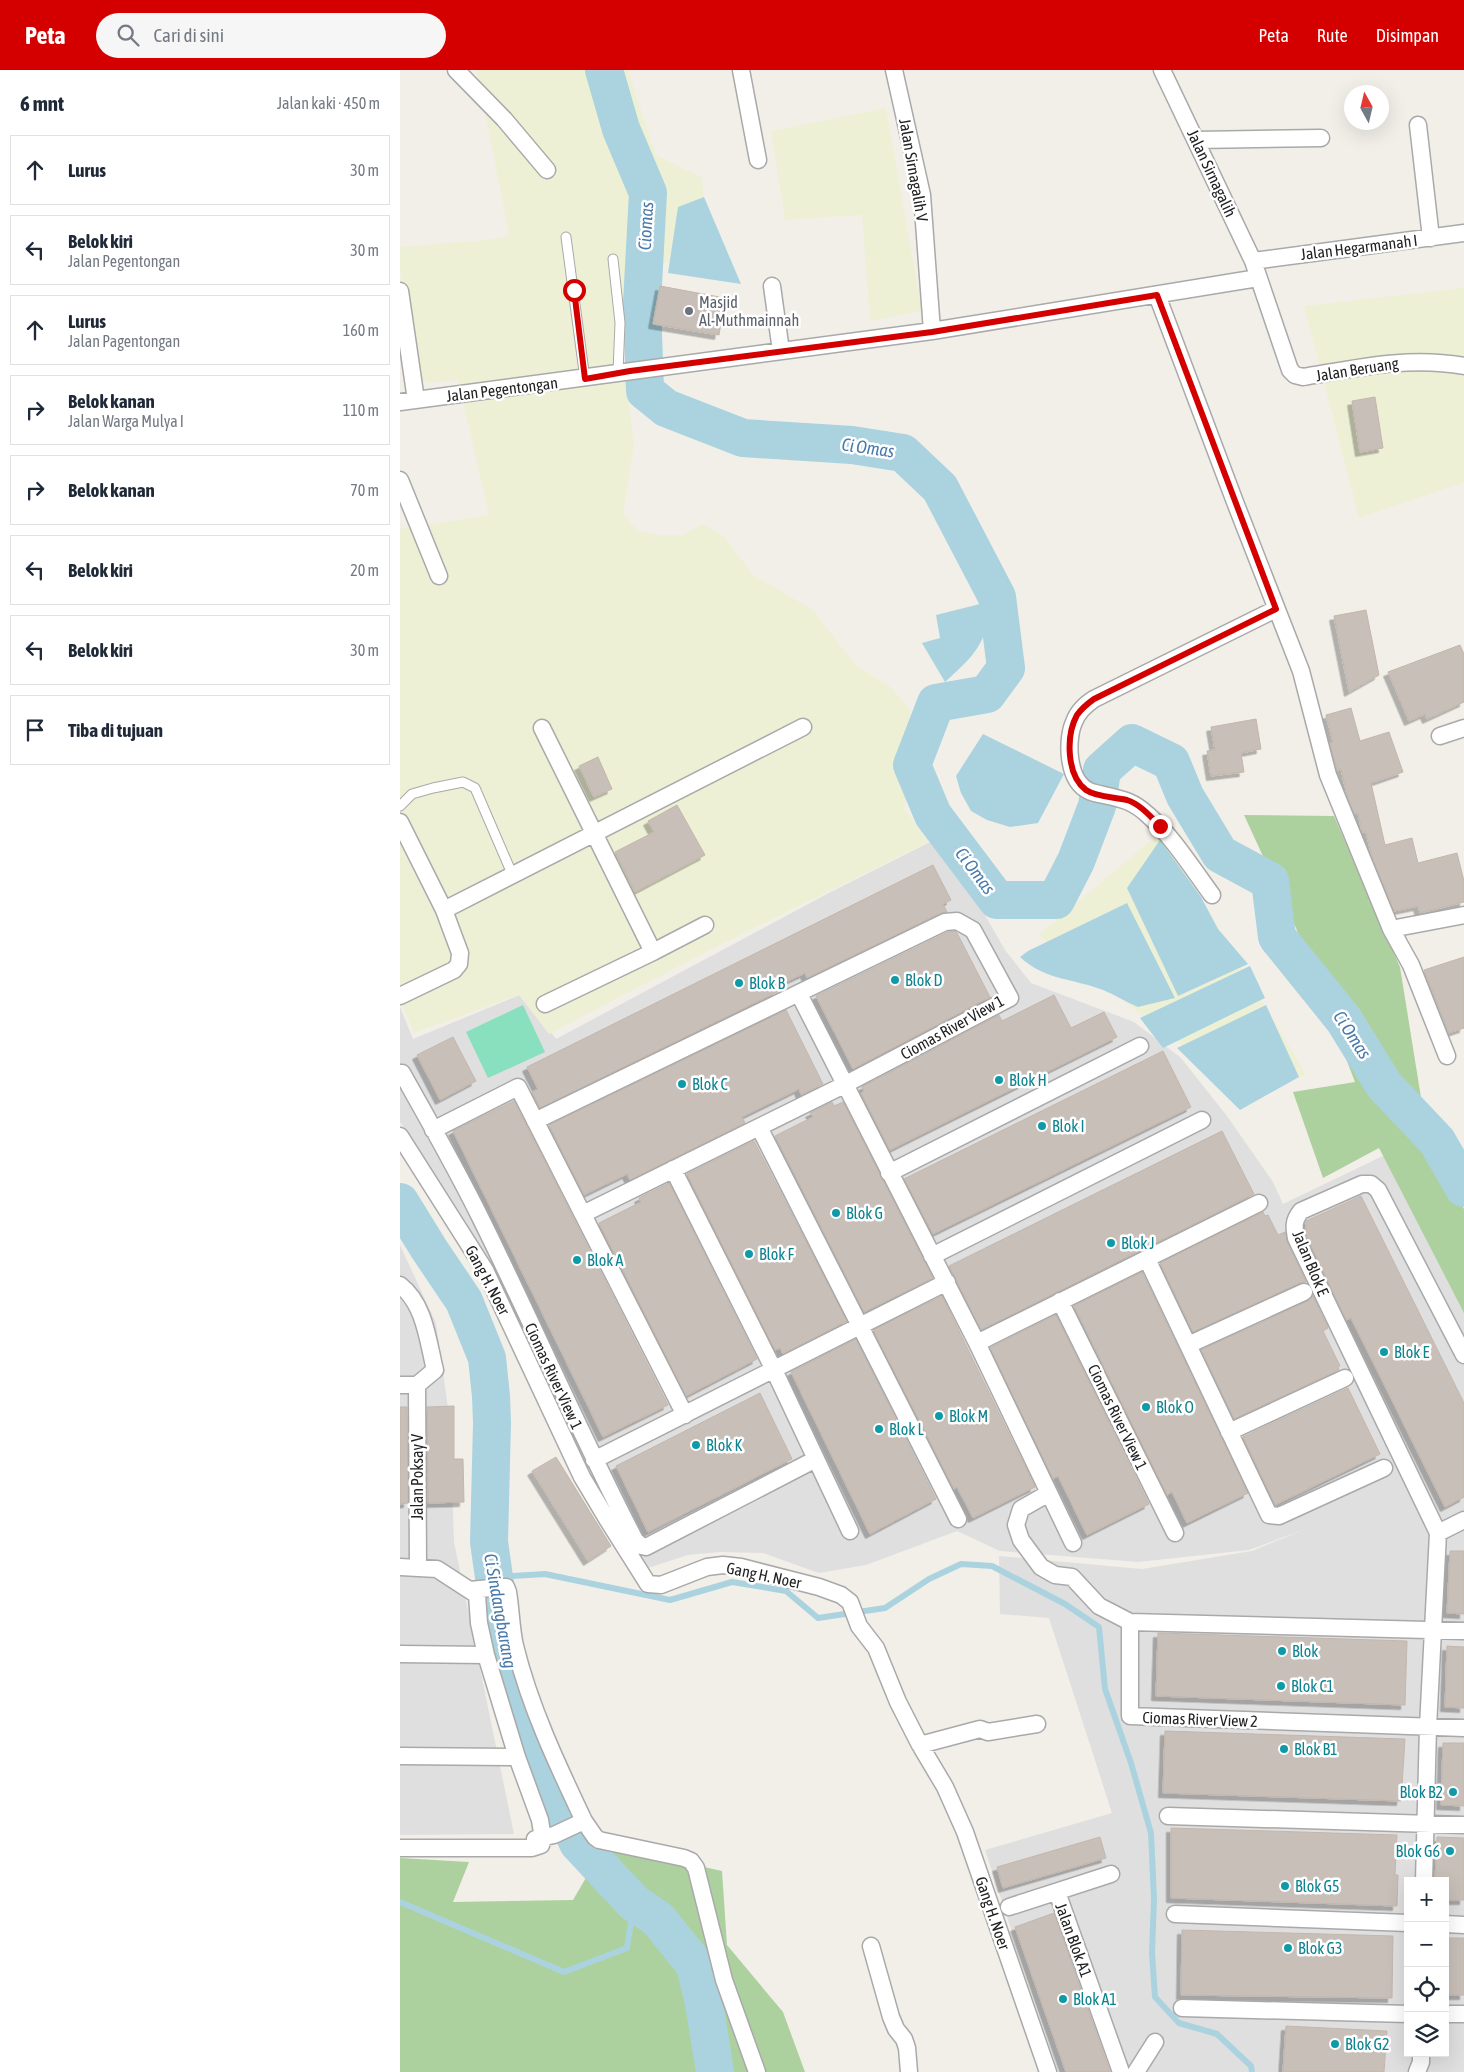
<!DOCTYPE html>
<html lang="id">
<meta charset="utf-8">
<style>
body{margin:0;font-family:"Asap Condensed",sans-serif;background:#f6f6f7;color:#1f2937}
.controls{position:absolute;right:15px;bottom:15px;display:grid;overflow:hidden;border-radius:0px;box-shadow:0 5px 20px #0002}
.controls button{width:45px;height:45px;display:grid;place-items:center;padding:0;border:0;border-bottom:1px solid #e0e1e3;background:#fff;color:#1f2937;font:25px sans-serif}
.compass{position:absolute;left:944px;top:15px;width:45px;height:45px;border-radius:50%;background:#fff;box-shadow:0 5px 20px #0002;rotate:352deg}
.stop{position:absolute;width:15px;height:15px;margin:-11px;border:4px solid #d40000;border-radius:50%;background:#fff}
.stop.end{background:#d40000;border-color:#fff;box-shadow:0 1px 5px #0008}
.list{margin:0;padding:0;list-style:none}
h2{display:flex;justify-content:space-between;align-items:center;height:65px;margin:0;padding:0 20px;font-size:21px}
h2 small{font-size:16px;font-weight:400;color:#747a83}
.list li{display:grid;grid-template-columns:32px 1fr auto;gap:15px;align-items:center;box-sizing:border-box;height:70px;margin:0 10px 10px;padding:0 10px;border:1px solid #e0e1e3;border-radius:0px}
.list b{display:block;font-size:19px;white-space:nowrap}
.list p{margin:0;font-size:16px;white-space:nowrap;color:#747a83}
.list em{font-size:16px;font-style:normal;color:#747a83}
.icon{flex:none;width:28px;height:28px;fill:none;stroke:currentColor;stroke-width:2;stroke-linecap:round;stroke-linejoin:round}
.map{position:relative;flex:none;width:1064px;height:2002px;overflow:hidden}
header{display:flex;align-items:center;gap:30px;box-sizing:border-box;height:70px;padding:0 25px;background:#d40000;color:#fff}
header strong{font-size:24px}
nav{display:flex;gap:28px;margin-inline-start:auto;font-size:18px}
.search{width:350px;height:45px;background:#f6f6f7;display:flex;align-items:center;gap:12px;box-sizing:border-box;padding:0 18px;border-radius:28px;color:#747a83;font-size:19px}
main{display:flex}
aside{flex:1;background:#fff}
.map>svg:first-child{display:block}
.residential{fill:#e0dfdf;fill-rule:evenodd}
.farmland{fill:#eef0d5}
.forest{fill:#add19e}
.pitch{fill:#88e0be}
.water{fill:#aad3df}
.lines{fill:none;stroke-linecap:round;stroke-linejoin:round}
.stream{stroke:#aad3df;stroke-width:6}
.river{stroke:#aad3df;stroke-width:38}
.building{fill:#c7bfb8;stroke:#c4b6ab;filter:url(#shadow)}
.service-casing{stroke:#a9a9a9;stroke-width:11}
.minor-casing{stroke:#a9a9a9;stroke-width:19}
.service{stroke:#fff;stroke-width:9}
.minor{stroke:#fff;stroke-width:16}
.route{stroke:#d40000;stroke-width:6}
.worship-dot{fill:#6b7280;stroke:#fff;stroke-width:2}
.culture-dot{fill:#0f9aa8;stroke:#fff;stroke-width:2}
.labels{text-anchor:middle;stroke-width:5;stroke-linejoin:round;paint-order:stroke}
.street-label{font-size:16px;fill:#222;stroke:#fff}
.worship-label{font-size:16px;fill:#5b616d;stroke:#fff;text-anchor:start}
.culture-label{font-size:16px;fill:#0d838f;stroke:#fff;text-anchor:start}
.water-label{font-size:18px;font-style:italic;fill:#4a7aab;stroke:#fff}
</style>
<header>
<strong>Peta</strong>
<div class="search"><svg class="icon" aria-label="search" viewBox="0 0 24 24"><circle cx="10" cy="10" r="6"/><path d="M15 15l6 6"/></svg>Cari di sini</div>
<nav><a>Peta</a><a>Rute</a><a>Disimpan</a></nav>
</header>
<main>
<aside>
<h2>6 mnt<small>Jalan kaki · 450 m</small></h2>
<ul class="list">
<li><svg class="icon" aria-label="ahead" viewBox="0 0 24 24"><path d="M12 20V5M6 11l6-6 6 6"/></svg><div><b>Lurus</b></div><em>30 m</em></li>
<li><svg class="icon" aria-label="left" viewBox="0 0 24 24"><path d="M17 20v-9H6M10 6l-5 5 5 5"/></svg><div><b>Belok kiri</b><p>Jalan Pegentongan</p></div><em>30 m</em></li>
<li><svg class="icon" aria-label="ahead" viewBox="0 0 24 24"><path d="M12 20V5M6 11l6-6 6 6"/></svg><div><b>Lurus</b><p>Jalan Pagentongan</p></div><em>160 m</em></li>
<li><svg class="icon" aria-label="right" viewBox="0 0 24 24"><path d="M7 20v-9h11M14 6l5 5-5 5"/></svg><div><b>Belok kanan</b><p>Jalan Warga Mulya I</p></div><em>110 m</em></li>
<li><svg class="icon" aria-label="right" viewBox="0 0 24 24"><path d="M7 20v-9h11M14 6l5 5-5 5"/></svg><div><b>Belok kanan</b></div><em>70 m</em></li>
<li><svg class="icon" aria-label="left" viewBox="0 0 24 24"><path d="M17 20v-9H6M10 6l-5 5 5 5"/></svg><div><b>Belok kiri</b></div><em>20 m</em></li>
<li><svg class="icon" aria-label="left" viewBox="0 0 24 24"><path d="M17 20v-9H6M10 6l-5 5 5 5"/></svg><div><b>Belok kiri</b></div><em>30 m</em></li>
<li><svg class="icon" aria-label="arrive" viewBox="0 0 24 24"><path d="M6 21V4h12l-3 4 3 4H6"/></svg><div><b>Tiba di tujuan</b></div></li>
</ul>
</aside>
<div class="map">
<svg width="1064" height="2002" viewBox="0 0 1064 2002">
<defs>
<filter id="shadow"><feDropShadow dx="-4.5" dy="4.5" stdDeviation="0" flood-color="#0004"/></filter>
</defs>
<rect width="100%" height="100%" fill="#f2efe9"/>
<!-- residential -->
<path class="residential" d="M 538,768 L 565,810 L 605,880 L 631,913 L 734,952 L 781,988 L 827,1046 L 873,1112 L 883,1134 L 1014,1071 L 1064,1168 L 1064,2002 L 658,2002 L 585,1780 L 712,1743 L 649,1548 L 600,1544 L 599,1486 L 742,1499 L 852,1481 L 908,1458 L 849,1480 L 738,1492 L 600,1481 L 557,1461 L 466,1495 L 419,1503 L 363,1483 L 320,1482 L 288,1485 L 245,1499 L 229,1476 L 176,1381 L 100,1211 L 52,1132 L 0,1052 L 0,937 L 13,969 L 122,924 L 156,969 L 427,824 ZM 1008,1811 L 1045,1811 L 1045,1983 L 1008,1983 Z
M 0,1175 L 36,1253 L 50,1352 L 54,1472 L 114,1764 L 0,1765 Z"/>
<!-- farmland -->
<path class="farmland" d="M 77,0 L 228,0 L 256,85 L 301,107 L 304,127 L 301,176 L 255,198 L 241,218 L 234,233 L 231,274 L 222,276 L 234,375 L 223,444 L 238,461 L 259,465 L 282,465 L 303,454 L 324,466 L 352,504 L 413,540 L 455,594 L 492,618 L 509,640 L 518,666 L 517,688 L 504,738 L 528,772 L 310,880 L 149,964 L 119,925 L 14,963 L 0,930 L 0,459 L 89,445 L 58,310 L 29,313 L 28,311 L 14,312 L 0,199 L 0,177 L 85,170 L 109,166 Z
M 486,38 L 522,241 L 470,251 L 462,145 L 385,150 L 371,61 Z
M 1064,218 L 1064,412 L 959,448 L 904,236 Z
M 761,762 L 906,1004 L 853,1030 L 638,865 Z"/>
<!-- forest -->
<path class="forest" d="M 844,745 L 934,746 L 1000,897 L 1028,1071 L 1064,1139 L 1064,1243 L 979,1078 L 923,1108 L 893,1022 L 955,1012 L 896,858 Z
M 205,1775 L 322,1801 L 327,1875 L 383,1942 L 405,2002 L 0,2002 L 0,1788 L 69,1792 L 53,1832 L 173,1830 Z"/>
<!-- pitch -->
<path class="pitch" d="M 123,935 L 145,982 L 88,1008 L 66,962 Z"/>
<!-- water -->
<path class="water" d="M 304,127 L 341,214 L 268,203 L 278,137 Z
M 592,531 C 586,574 576,584 545,612 L 522,573 L 540,568 L 536,545 Z
M 583,664 L 664,704 L 638,753 L 610,757 L 587,750 L 571,741 L 561,723 L 556,706 Z
M 760,770 L 801,827 L 818,859 L 848,894 L 778,926 L 727,818 Z
M 727,833 L 775,928 L 738,937 C 726,932 715,925 703,920 C 672,908 646,911 620,887 L 628,881 Z
M 850,896 L 865,928 L 763,978 L 740,948 Z
M 866,935 L 899,1007 L 840,1040 L 777,978 Z"/>
<g class="lines">
<!-- stream -->
<path class="stream" d="M 94,1507 L 145,1504 L 270,1530 L 332,1512 L 386,1521 L 418,1548 L 485,1538 L 529,1509 L 561,1494 L 592,1496 L 665,1534 L 699,1557 L 705,1619 L 731,1693 L 751,1763 L 754,1829 L 752,1883 L 755,1927 L 779,1953 L 817,1964 L 851,1996 L 852,2002
M 0,1832 L 164,1902 L 227,1878 L 234,1833"/>
<!-- river -->
<path class="river" d="M 204,0 L 221,59 L 248,123 L 242,233 L 245,321 L 266,338 L 343,368 L 452,375 L 503,383 L 540,418 L 597,527 L 606,598 L 587,624 L 536,633 L 512,695 L 533,745 L 597,830 L 656,830 L 676,791 L 697,736 L 702,700 L 732,673 L 771,692 L 785,726 L 820,784 L 870,811 L 877,867 L 944,950 L 984,1015 L 1037,1071 L 1064,1118
M 0,1132 L 29,1179 L 64,1231 L 87,1288 L 91,1326 L 92,1353 L 89,1472 L 106,1591 L 139,1686 L 178,1773 L 234,1833 L 258,1849 L 295,1895 L 304,1933 L 315,2002"/>
</g>
<!-- building -->
<path class="building" d="M 260,216 L 325,228 L 319,265 L 253,254 Z
M 975,327 L 983,378 L 960,382 L 952,331 Z
M 966,540 L 979,605 L 949,622 L 934,546 Z
M 1060,575 L 1064,584 L 1064,632 L 1027,649 L 1025,644 L 1009,651 L 988,602 Z
M 951,638 L 960,671 L 989,662 L 1003,702 L 971,713 L 985,775 L 1012,768 L 1018,793 L 1057,783 L 1064,811 L 1064,832 L 1020,843 L 1018,836 L 994,841 L 972,787 L 966,762 L 962,762 L 958,743 L 954,743 L 947,725 L 941,699 L 937,700 L 930,673 L 933,672 L 926,645 Z
M 856,649 L 861,679 L 841,683 L 844,702 L 811,706 L 807,681 L 815,680 L 811,657 Z
M 198,687 L 212,719 L 194,727 L 179,696 Z
M 277,735 L 305,785 L 235,822 L 215,782 L 254,762 L 248,751 Z
M 533,795 L 551,830 L 543,834 L 547,842 L 541,843 L 407,908 L 405,903 L 375,917 L 377,922 L 140,1038 L 132,1022 L 138,1019 L 127,997 Z
M 555,861 L 557,863 L 590,927 L 453,999 L 416,926 L 548,862 Z
M 1064,887 L 1064,958 L 1049,963 L 1024,900 Z
M 654,925 L 671,958 L 704,942 L 717,967 L 490,1080 L 461,1023 L 464,1021 L 462,1017 L 599,945 L 602,951 Z
M 386,940 L 423,1014 L 401,1025 L 399,1019 L 342,1047 L 345,1053 L 230,1110 L 227,1104 L 184,1125 L 149,1055 Z
M 53,967 L 76,1011 L 40,1030 L 17,985 Z
M 763,981 L 791,1037 L 533,1164 L 504,1109 Z
M 114,1031 L 268,1335 L 203,1367 L 53,1061 Z
M 432,1032 L 434,1036 L 443,1032 L 533,1208 L 464,1242 L 375,1066 L 413,1047 L 410,1043 Z
M 822,1061 L 854,1124 L 581,1260 L 549,1196 Z
M 354,1071 L 447,1251 L 383,1284 L 380,1278 L 375,1280 L 287,1104 Z
M 269,1113 L 357,1289 L 286,1326 L 199,1153 L 241,1132 L 239,1128 Z
M 961,1126 L 1064,1333 L 1064,1427 L 1045,1437 L 951,1248 L 946,1250 L 906,1165 L 906,1151 Z
M 863,1142 L 865,1146 L 868,1145 L 878,1165 L 885,1162 L 887,1172 L 906,1212 L 900,1213 L 793,1262 L 760,1193 Z
M 742,1202 L 848,1423 L 787,1453 L 772,1422 L 767,1425 L 674,1236 Z
M 542,1226 L 635,1417 L 573,1448 L 557,1417 L 554,1419 L 473,1260 Z
M 913,1226 L 928,1258 L 923,1261 L 940,1296 L 938,1297 L 939,1300 L 834,1349 L 801,1280 L 908,1231 Z
M 656,1245 L 749,1434 L 687,1465 L 658,1406 L 653,1409 L 590,1278 Z
M 456,1269 L 536,1429 L 470,1464 L 391,1302 Z
M 948,1318 L 980,1384 L 875,1435 L 843,1367 Z
M 360,1323 L 392,1389 L 248,1462 L 216,1396 Z
M 54,1336 L 54,1389 L 63,1389 L 64,1432 L 28,1433 L 27,1337 Z
M 0,1337 L 7,1337 L 8,1433 L 0,1434 Z
M 156,1387 L 211,1476 L 188,1491 L 132,1401 Z
M 1050,1481 L 1064,1481 L 1064,1544 L 1047,1543 Z
M 758,1563 L 1007,1571 L 1005,1635 L 756,1626 Z
M 1047,1576 L 1064,1577 L 1064,1638 L 1045,1637 Z
M 765,1661 L 1005,1669 L 1001,1731 L 763,1723 Z
M 1043,1673 L 1064,1673 L 1064,1736 L 1041,1735 Z
M 771,1758 L 997,1765 L 995,1805 L 998,1805 L 997,1836 L 771,1828 Z
M 700,1767 L 706,1788 L 603,1818 L 597,1797 Z
M 1037,1767 L 1064,1768 L 1064,1830 L 1045,1830 L 1045,1811 L 1035,1811 Z
M 654,1843 L 710,2002 L 666,2002 L 615,1857 Z
M 782,1860 L 993,1866 L 992,1928 L 781,1925 Z
M 1045,1868 L 1064,1868 L 1064,1925 L 1045,1925 Z
M 886,1956 L 987,1961 L 984,2002 L 883,2002 Z"/>
<g class="lines">
<!-- service casing -->
<g class="service-casing">
<path id="service" d="M 166,167 L 185,309
M 213,189 L 220,253 L 218,302
M 0,736 L 12,724 L 33,718 L 63,712 L 75,718 L 113,806"/>
</g>
<!-- minor casing -->
<g class="minor-casing">
<path id="minor" d="M 56,0 L 104,49 L 147,100
M 341,0 L 358,90
M 494,0 L 522,125 L 532,261
M 762,0 L 853,191 L 890,300 L 895,305 L 903,307 C 957,298 1009,286 1064,296
M 1018,55 L 1031,168
M 796,70 L 921,68
M 853,191 L 1064,163
M 372,216 L 381,281
M 0,221 L 16,330
M 757,225 L 835,432 L 901,601 L 928,705 L 991,859 L 1011,895 L 1047,986
M 0,332 L 532,261 L 858,208
M 0,410 L 39,506
M 142,658 L 253,882 L 145,934
M 1040,666 L 1064,658
M 0,752 L 44,840 L 60,883 L 59,894 L 54,900 L 0,926
M 812,825 C 792,798 773,767 748,745 C 733,731 722,729 704,725 C 699,724 693,723 689,721 C 667,711 666,670 674,652 C 678,641 685,635 694,629 L 876,539
M 44,840 L 403,657
M 991,859 L 1064,845
M 253,882 L 305,855
M 399,924 L 577,1273 L 859,1133
M 0,1003 L 2,1003 C 29,1051 57,1100 81,1149 C 134,1256 180,1364 235,1470 L 241,1476 L 246,1477 L 416,1389
M 135,1051 L 545,852 L 557,851 L 573,860 L 610,928 L 444,1015 L 183,1144
M 359,1057 L 558,1449
M 33,1060 L 118,1017 L 285,1345
M 0,1066 L 85,1200 L 182,1407 L 207,1449 L 248,1514 L 261,1515 L 307,1497 L 323,1495 L 341,1497 L 419,1517 L 441,1525 L 450,1532 L 459,1556 L 476,1578 L 498,1632 L 520,1675 L 545,1717 L 565,1762 L 648,2002
M 273,1099 L 374,1300 L 450,1461
M 489,1103 L 740,976
M 532,1186 L 802,1050
M 747,1189 L 869,1445 L 879,1446 L 984,1398
M 0,1215 C 25,1234 28,1272 35,1300 L 17,1315 L 0,1315
M 660,1231 L 775,1463
M 577,1273 L 673,1473
M 788,1275 L 904,1222
M 17,1315 L 18,1498
M 829,1362 L 945,1308
M 194,1390 L 547,1212
M 649,1423 L 621,1439 L 616,1455 L 621,1470 L 641,1497 L 655,1505 L 672,1507 L 699,1536 L 730,1552
M 1038,1463 L 1064,1450
M 0,1497 L 37,1499 L 77,1525
M 70,1520 L 101,1517 L 106,1517 L 108,1522 C 111,1540 111,1558 115,1576 C 130,1637 157,1694 184,1751
M 1064,1561 L 730,1552 L 730,1646 L 1064,1658
M 0,1584 L 86,1585
M 520,1675 L 580,1659 L 588,1662 L 637,1654
M 0,1686 L 117,1687
M 768,1746 L 1064,1755
M 135,1769 L 154,1765 L 184,1751 L 195,1767 L 199,1770 L 284,1788 L 291,1791 L 296,1798 L 324,1910 L 357,2002
M 0,1778 L 132,1778 L 141,1775 L 143,1769 L 140,1750 L 117,1687 L 86,1585 L 79,1553 L 77,1525 L 70,1520
M 1024,1811 L 1028,1657 L 1038,1463 L 896,1168 C 894,1157 893,1151 901,1141 L 962,1114 L 971,1114 L 978,1120 L 1064,1285
M 657,1822 L 721,2002
M 609,1837 L 711,1804
M 775,1844 L 1008,1853
M 1045,1854 L 1064,1855
M 471,1876 L 491,1947 L 496,1959 L 504,1969 L 507,1978 L 509,2002
M 782,1938 L 1008,1944
M 1045,1944 L 1064,1944
M 736,2002 L 755,1972
M 1017,2002 L 1021,1992 L 1021,1983"/>
</g>
<!-- service -->
<use href="#service" class="service"/>
<!-- minor -->
<use href="#minor" class="minor"/>
</g>
<g class="lines">
<!-- route -->
<path class="route" d="M 174,220 L 185,309 L 230,301 L 532,262 L 757,225 L 876,539 L 694,629 C 687,634 682,638 677,645 C 666,665 666,705 686,720 C 696,727 715,727 727,730 C 740,734 751,747 760,756"/>
</g>
<!-- markers -->
<circle class="worship-dot" cx="289" cy="241" r="5"/>
<g class="culture-dot">
<circle cx="495" cy="910" r="5"/>
<circle cx="339" cy="913" r="5"/>
<circle cx="599" cy="1010" r="5"/>
<circle cx="282" cy="1014" r="5"/>
<circle cx="642" cy="1056" r="5"/>
<circle cx="436" cy="1143" r="5"/>
<circle cx="711" cy="1173" r="5"/>
<circle cx="349" cy="1184" r="5"/>
<circle cx="177" cy="1190" r="5"/>
<circle cx="984" cy="1282" r="5"/>
<circle cx="746" cy="1337" r="5"/>
<circle cx="539" cy="1346" r="5"/>
<circle cx="479" cy="1359" r="5"/>
<circle cx="296" cy="1375" r="5"/>
<circle cx="882" cy="1581" r="5"/>
<circle cx="881" cy="1616" r="5"/>
<circle cx="884" cy="1679" r="5"/>
<circle cx="1053" cy="1722" r="5"/>
<circle cx="1050" cy="1781" r="5"/>
<circle cx="885" cy="1816" r="5"/>
<circle cx="888" cy="1878" r="5"/>
<circle cx="663" cy="1929" r="5"/>
<circle cx="935" cy="1974" r="5"/>
</g>
<g class="labels">
<!-- street labels -->
<g class="street-label">
<text transform="translate(514 100) rotate(80)" y="6">Jalan Sirnagalih V</text>
<text transform="translate(812 103) rotate(65)" y="6">Jalan Sirnagalih</text>
<text transform="translate(959 177) rotate(-7)" y="6">Jalan Hegarmanah I</text>
<text transform="translate(957 299) rotate(-9)" y="6">Jalan Beruang</text>
<text transform="translate(102 319) rotate(-7)" y="6">Jalan Pegentongan</text>
<text transform="translate(552 957) rotate(-29)" y="6">Ciomas River View 1</text>
<text transform="translate(911 1193) rotate(67)" y="6">Jalan Blok E</text>
<text transform="translate(88 1210) rotate(62)" y="6">Gang H. Noer</text>
<text transform="translate(154 1306) rotate(65)" y="6">Ciomas River View 1</text>
<text transform="translate(718 1347) rotate(64)" y="6">Ciomas River View 1</text>
<text transform="translate(17 1407) rotate(-90)" y="6">Jalan Poksay V</text>
<text transform="translate(364 1505) rotate(12)" y="6">Gang H. Noer</text>
<text transform="translate(800 1649) rotate(2)" y="6">Ciomas River View 2</text>
<text transform="translate(593 1843) rotate(71)" y="6">Gang H. Noer</text>
<text transform="translate(674 1870) rotate(70)" y="6">Jalan Blok A1</text>
</g>
<!-- worship labels -->
<g class="worship-label">
<text x="299" y="238">Masjid<tspan x="299" dy="18">Al-Muthmainnah</tspan></text>
</g>
<!-- culture labels -->
<g class="culture-label">
<text x="505" y="916">Blok D</text>
<text x="349" y="919">Blok B</text>
<text x="609" y="1016">Blok H</text>
<text x="292" y="1020">Blok C</text>
<text x="652" y="1062">Blok I</text>
<text x="446" y="1149">Blok G</text>
<text x="721" y="1179">Blok J</text>
<text x="359" y="1190">Blok F</text>
<text x="187" y="1196">Blok A</text>
<text x="994" y="1288">Blok E</text>
<text x="756" y="1343">Blok O</text>
<text x="549" y="1352">Blok M</text>
<text x="489" y="1365">Blok L</text>
<text x="306" y="1381">Blok K</text>
<text x="892" y="1587">Blok</text>
<text x="891" y="1622">Blok C1</text>
<text x="894" y="1685">Blok B1</text>
<text x="1043" y="1728" text-anchor="end">Blok B2</text>
<text x="1040" y="1787" text-anchor="end">Blok G6</text>
<text x="895" y="1822">Blok G5</text>
<text x="898" y="1884">Blok G3</text>
<text x="673" y="1935">Blok A1</text>
<text x="945" y="1980">Blok G2</text>
</g>
<!-- water labels -->
<g class="water-label">
<text transform="translate(246 156) rotate(-87)" y="6">Ciomas</text>
<text transform="translate(468 378) rotate(8)" y="6">Ci Omas</text>
<text transform="translate(575 801) rotate(53)" y="6">Ci Omas</text>
<text transform="translate(952 965) rotate(57)" y="6">Ci Omas</text>
<text transform="translate(100 1541) rotate(80)" y="6">Ci Sindangbarang</text>
</g>
</g>
</svg>
<div class="controls">
<button>+</button>
<button>−</button>
<button><svg class="icon" aria-label="locate" viewBox="0 0 24 24"><circle cx="12" cy="12" r="6"/><path d="M12 2v4M12 18v4M2 12h4M18 12h4"/></svg></button>
<button><svg class="icon" aria-label="layers" viewBox="0 0 24 24"><path d="M12 4l9 5-9 5-9-5zM3 14l9 5 9-5"/></svg></button>
</div>
<svg class="compass" viewBox="-18 -18 36 36"><path d="M0-13l5 13h-10z" fill="#e53935"/><path d="M0 13l5-13h-10z" fill="#747a83"/></svg>
<div class="stop" style="left:174px;top:220px"></div>
<div class="stop end" style="left:760px;top:756px"></div>
</div>
</main>
